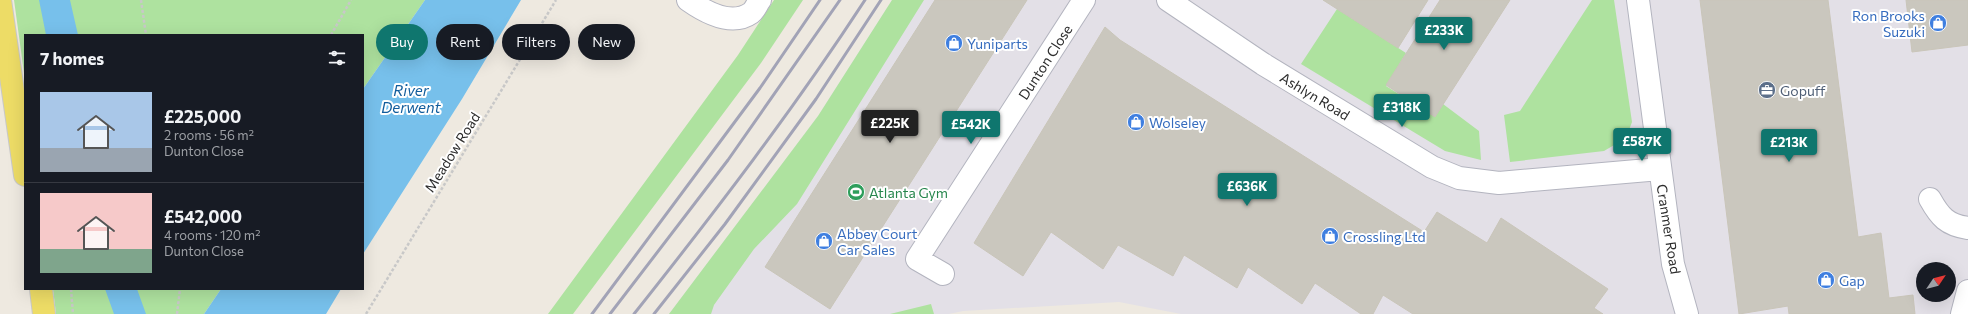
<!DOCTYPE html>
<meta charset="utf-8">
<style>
:root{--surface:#171b24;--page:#20242c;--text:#f1f3f6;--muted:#9ea1a6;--line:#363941;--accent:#0f766e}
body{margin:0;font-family:Commissioner,sans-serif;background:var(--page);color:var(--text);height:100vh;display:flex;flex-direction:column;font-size:15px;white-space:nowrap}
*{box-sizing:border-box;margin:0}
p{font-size:13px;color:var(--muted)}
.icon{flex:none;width:22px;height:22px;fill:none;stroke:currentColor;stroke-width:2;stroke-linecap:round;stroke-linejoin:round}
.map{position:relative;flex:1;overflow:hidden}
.details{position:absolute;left:24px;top:34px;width:340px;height:256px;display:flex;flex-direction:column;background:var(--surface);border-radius:0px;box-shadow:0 4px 16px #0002}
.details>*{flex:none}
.hud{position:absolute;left:376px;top:24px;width:380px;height:36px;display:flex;gap:8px}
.needle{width:26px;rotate:55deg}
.buttons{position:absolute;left:1916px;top:262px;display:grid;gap:8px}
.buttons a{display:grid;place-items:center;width:40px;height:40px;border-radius:50%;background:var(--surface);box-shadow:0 4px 16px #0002;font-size:20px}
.price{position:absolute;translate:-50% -34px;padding:0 9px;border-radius:4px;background:var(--accent);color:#fff;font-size:13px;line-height:26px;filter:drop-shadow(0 1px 2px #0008)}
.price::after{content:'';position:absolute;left:50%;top:24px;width:12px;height:9px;margin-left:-6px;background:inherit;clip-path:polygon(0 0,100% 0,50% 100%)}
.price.on{background:#222;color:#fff}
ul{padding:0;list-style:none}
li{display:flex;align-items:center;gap:12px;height:100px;padding:0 16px}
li+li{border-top:1px solid var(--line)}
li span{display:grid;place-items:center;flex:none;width:112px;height:80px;border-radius:0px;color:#555}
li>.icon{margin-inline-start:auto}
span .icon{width:48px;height:48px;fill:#fffc;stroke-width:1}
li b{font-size:17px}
h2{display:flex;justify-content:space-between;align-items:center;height:48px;padding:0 16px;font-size:17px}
.pill{padding:0 14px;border-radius:18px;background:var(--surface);box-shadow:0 4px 16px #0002;font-size:14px;line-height:36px}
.pill.on{background:var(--accent);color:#fff}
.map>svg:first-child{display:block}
.industrial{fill:#e3e0e7;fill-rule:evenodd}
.green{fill:#aee29f}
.water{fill:#77c0eb}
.building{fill:#cac7be;stroke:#c9c5b9}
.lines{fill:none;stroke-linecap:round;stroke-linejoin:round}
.minor-casing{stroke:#b3b4bf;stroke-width:24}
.major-casing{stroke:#c8c8c8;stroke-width:24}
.path{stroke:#c8c8c8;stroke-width:2.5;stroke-dasharray:3 2;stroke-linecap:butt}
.minor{stroke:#fff;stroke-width:22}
.major{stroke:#eddc66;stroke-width:22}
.rail{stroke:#a2a3b6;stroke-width:3}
.labels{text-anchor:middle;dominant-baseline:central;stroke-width:4;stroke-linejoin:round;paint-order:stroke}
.shop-label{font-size:14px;fill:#366cbe;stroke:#fff;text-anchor:start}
.street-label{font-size:14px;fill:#2d2d2d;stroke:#fff}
.service-label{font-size:14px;fill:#4e5e75;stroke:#fff;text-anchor:start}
.leisure-label{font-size:14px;fill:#27864d;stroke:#fff;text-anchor:start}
.water-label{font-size:15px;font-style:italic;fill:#125d9c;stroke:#fff}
</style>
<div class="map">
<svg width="1968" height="314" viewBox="0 0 1968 314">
<rect width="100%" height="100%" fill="#eee9e0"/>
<path class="industrial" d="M892,0h1076v314h-787l-62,-12 -156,9 -14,3h-280l149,-198zM1923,269h26v26h-26z"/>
<path class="green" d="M14,0h411l-62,89v-54h-338v45z
M774,0h29l-42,63 -188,251h-25l190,-259z
M892,0h32l-127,204 -43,45 -40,56 -3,9h-42l149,-198z
M1592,0h22l18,122 -6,16 -22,13 -94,11 -6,-47 16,-4z
M1337,9l69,44 -20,33 49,31 8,-13 36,27 2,29 -36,-9 -144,-87z
M53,289h168l-17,25h-148z
M931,304l3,10h-44z"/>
<path class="water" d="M39,0h31l8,35h-32z
M425,0h96l-59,99 -99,155v-165z
M105,289h32l9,25h-32z
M221,289h120l-15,25h-122z"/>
<path class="building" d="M935,0h92l-197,309 -65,-42z
M1323,0h105l-30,48z
M1440,0h70l-75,117 -49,-32z
M1700,0h128l30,237 23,-4 8,65 24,-3 2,19h-126l-1,-8 -49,8z
M1906,0h62v45l-56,7z
M1105,27l15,13 304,192 13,-20 50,31 14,-25 107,71 -14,19 9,6h-190l-30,-19 -10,19h-12l-46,-31 -13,21 -54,-37 -11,21 -53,-33 -11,21 -55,-31 -15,24 -52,-37 -28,44 -49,-33z"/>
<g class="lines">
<defs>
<path id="minor" d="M688,0c17,12 43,27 63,13 4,-3 6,-9 9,-13
M1168,0l95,64 169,103 27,11 40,5 161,-14
M1638,0l35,264 14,50
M1930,199c10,18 17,26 38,29
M943,274l-26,-15 167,-259
M1962,314l6,-23"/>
<path id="major" d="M0,0l25,175
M41,289l3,25"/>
</defs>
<use href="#minor" class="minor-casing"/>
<use href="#major" class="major-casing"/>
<path class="path" d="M141,0l5,35
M331,35l20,-35
M71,289l2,25
M177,314l3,-25
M366,314l190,-314"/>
<use href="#minor" class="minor"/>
<use href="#major" class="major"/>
<path class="rail" d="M592,314l168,-226 60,-88
M610,314l118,-154 112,-160
M634,314c81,-102 160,-205 231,-314
M654,314l71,-90 91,-125 65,-99"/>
</g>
<defs>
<symbol id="shop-disc" viewBox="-11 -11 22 22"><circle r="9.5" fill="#3f7fe0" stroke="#fff"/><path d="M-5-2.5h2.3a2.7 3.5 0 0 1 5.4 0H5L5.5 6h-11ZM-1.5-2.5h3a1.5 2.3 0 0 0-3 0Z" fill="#fff"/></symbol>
<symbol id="office-disc" viewBox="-11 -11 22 22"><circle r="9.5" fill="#5c6f8a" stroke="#fff"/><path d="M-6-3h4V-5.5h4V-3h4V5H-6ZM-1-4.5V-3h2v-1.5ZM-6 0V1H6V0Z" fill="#fff"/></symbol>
<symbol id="stadium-disc" viewBox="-11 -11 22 22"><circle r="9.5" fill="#2e9e5b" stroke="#fff"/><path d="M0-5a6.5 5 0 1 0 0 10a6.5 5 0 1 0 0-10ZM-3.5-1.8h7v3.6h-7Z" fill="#fff"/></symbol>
</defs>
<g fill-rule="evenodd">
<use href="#shop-disc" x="1928" y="13" width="20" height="20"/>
<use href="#shop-disc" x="944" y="33" width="20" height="20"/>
<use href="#office-disc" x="1757" y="80" width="20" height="20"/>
<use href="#shop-disc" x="1126" y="112" width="20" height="20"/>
<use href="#stadium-disc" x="846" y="182" width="20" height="20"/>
<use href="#shop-disc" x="1320" y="226" width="20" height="20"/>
<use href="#shop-disc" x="814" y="231" width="20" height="20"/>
<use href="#shop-disc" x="1816" y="270" width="20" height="20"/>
</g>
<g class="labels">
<g class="shop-label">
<text x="1925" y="15" text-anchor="end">Ron Brooks<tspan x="1925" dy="16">Suzuki</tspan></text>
<text x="967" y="43">Yuniparts</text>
<text x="1149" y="122">Wolseley</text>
<text x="837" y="233">Abbey Court<tspan x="837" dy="16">Car Sales</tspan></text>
<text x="1343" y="236">Crossling Ltd</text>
<text x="1839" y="280">Gap</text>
</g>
<g class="street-label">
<text transform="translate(1045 62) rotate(-57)">Dunton Close</text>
<text transform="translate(1315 96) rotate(31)">Ashlyn Road</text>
<text transform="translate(452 152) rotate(-58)">Meadow Road</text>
<text transform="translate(1669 229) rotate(81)">Cranmer Road</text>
</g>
<g class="service-label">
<text x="1780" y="90">Gopuff</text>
</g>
<g class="leisure-label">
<text x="869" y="192">Atlanta Gym</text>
</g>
<g class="water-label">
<text x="411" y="90">River<tspan x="411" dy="17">Derwent</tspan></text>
</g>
</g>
</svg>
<div class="buttons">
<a><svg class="needle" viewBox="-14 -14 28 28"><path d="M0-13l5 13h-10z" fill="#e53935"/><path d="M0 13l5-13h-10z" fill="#9ea1a6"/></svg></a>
</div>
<b class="price" style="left:1444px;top:51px">£233K</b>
<b class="price" style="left:1402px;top:128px">£318K</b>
<b class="price on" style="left:890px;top:144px">£225K</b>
<b class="price" style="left:971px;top:145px">£542K</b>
<b class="price" style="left:1642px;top:162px">£587K</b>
<b class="price" style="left:1789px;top:163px">£213K</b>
<b class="price" style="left:1247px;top:207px">£636K</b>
<div class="hud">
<a class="pill on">Buy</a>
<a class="pill">Rent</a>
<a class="pill">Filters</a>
<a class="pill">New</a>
</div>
<section class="details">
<h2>7 homes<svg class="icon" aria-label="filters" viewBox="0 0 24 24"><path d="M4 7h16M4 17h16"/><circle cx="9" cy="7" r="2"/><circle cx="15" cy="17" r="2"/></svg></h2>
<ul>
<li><span style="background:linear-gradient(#a9c7e8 70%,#9aa5b1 0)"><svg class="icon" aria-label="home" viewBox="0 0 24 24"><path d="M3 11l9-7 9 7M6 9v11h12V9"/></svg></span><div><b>£225,000</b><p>2 rooms · 56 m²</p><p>Dunton Close</p></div></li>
<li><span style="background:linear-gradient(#f6c9c9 70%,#7fa58c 0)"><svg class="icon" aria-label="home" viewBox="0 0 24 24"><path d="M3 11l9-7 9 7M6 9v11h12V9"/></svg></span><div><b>£542,000</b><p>4 rooms · 120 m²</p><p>Dunton Close</p></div></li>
</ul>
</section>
</div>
